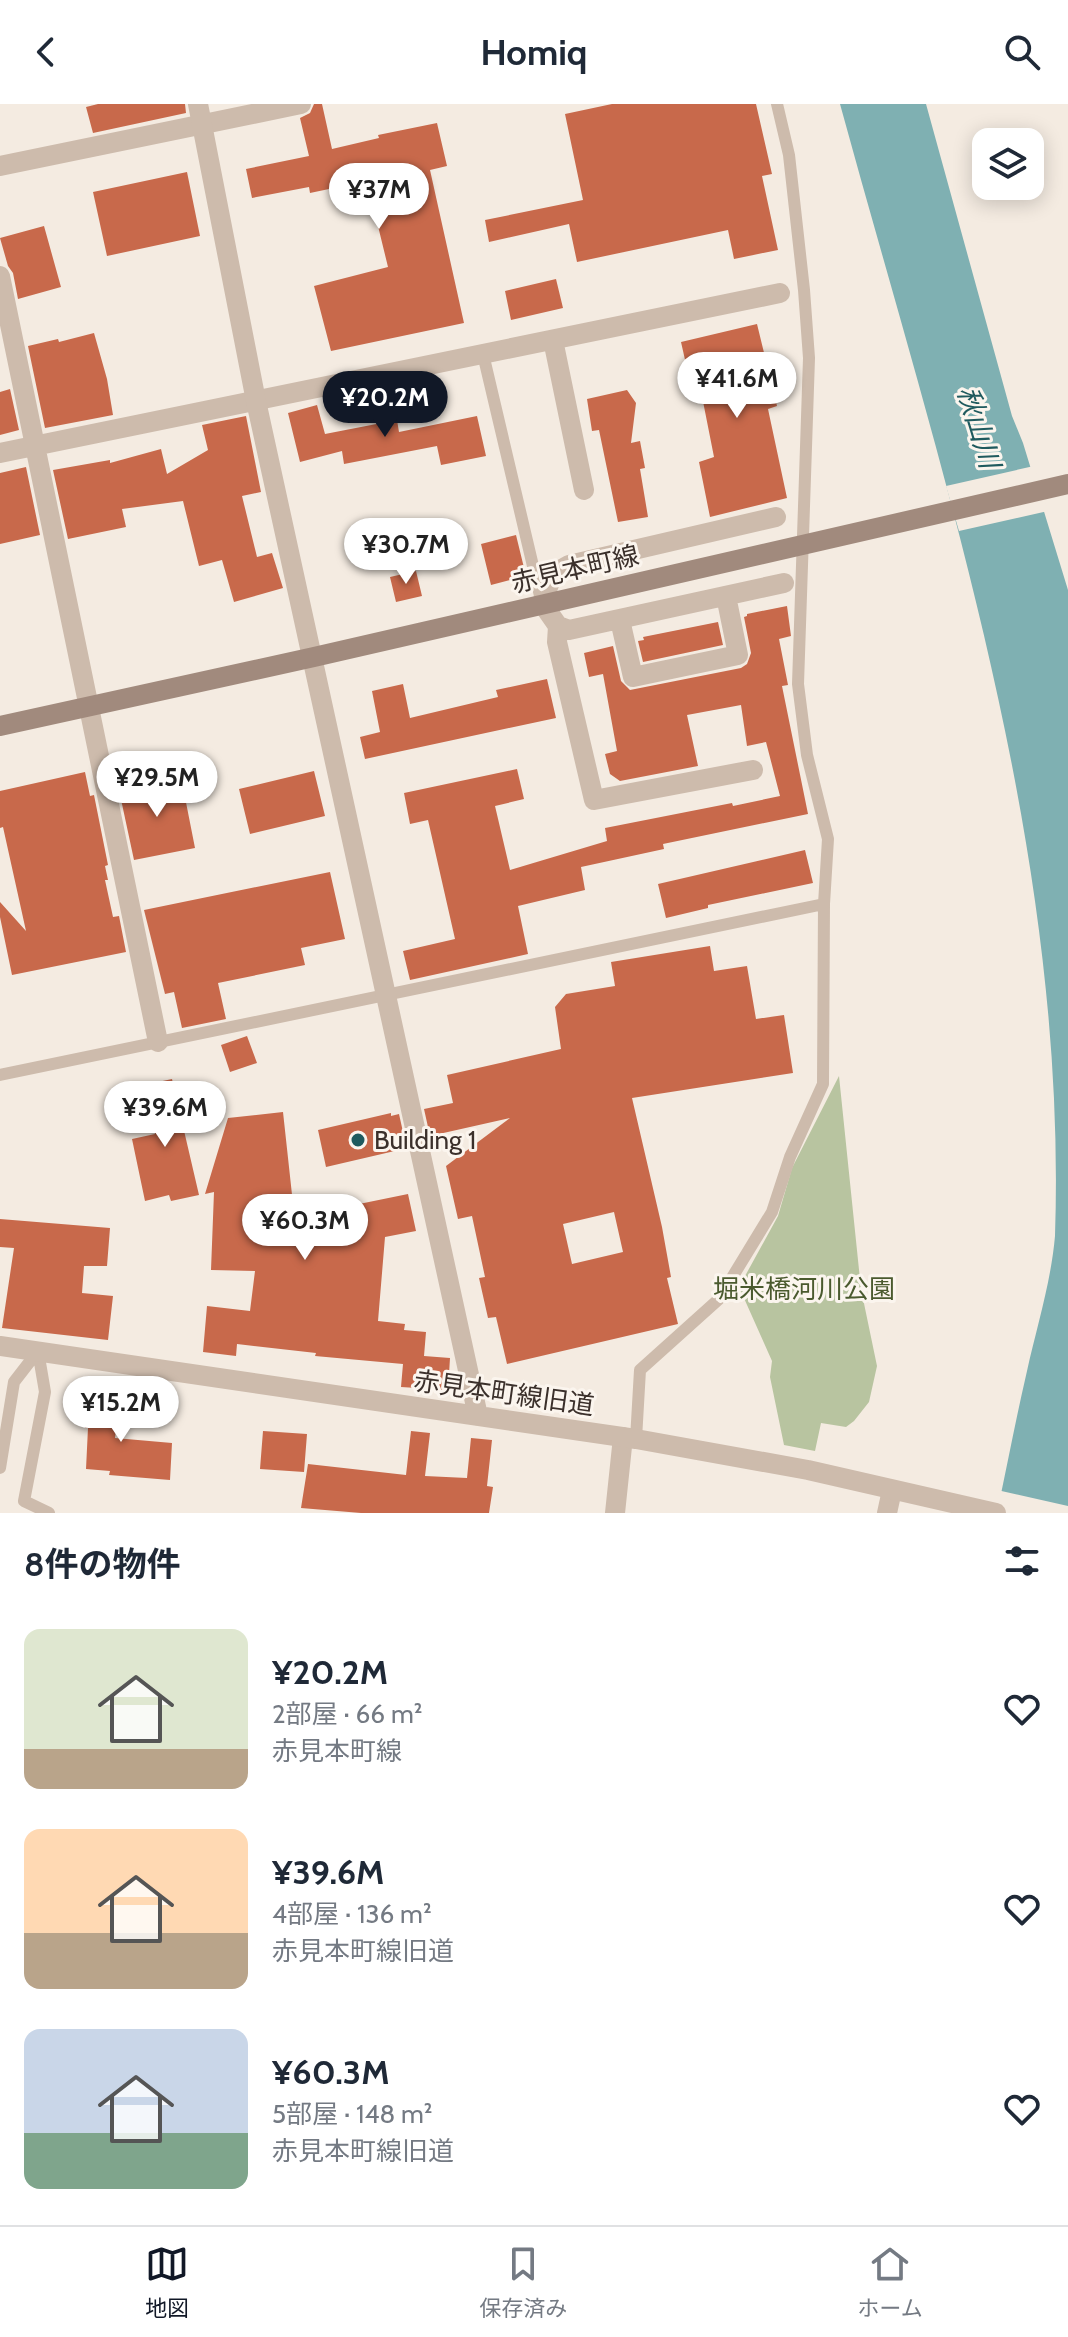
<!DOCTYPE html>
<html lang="ja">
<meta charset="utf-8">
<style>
:root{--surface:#fff;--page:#f2f2f3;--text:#1f2937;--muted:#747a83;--line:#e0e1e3;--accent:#111827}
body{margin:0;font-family:Cabin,"Noto Sans JP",sans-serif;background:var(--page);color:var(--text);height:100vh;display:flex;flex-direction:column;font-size:30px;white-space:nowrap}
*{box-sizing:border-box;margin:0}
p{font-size:26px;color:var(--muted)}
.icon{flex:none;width:44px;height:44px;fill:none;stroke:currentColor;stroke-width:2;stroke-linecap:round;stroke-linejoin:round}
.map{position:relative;height:1409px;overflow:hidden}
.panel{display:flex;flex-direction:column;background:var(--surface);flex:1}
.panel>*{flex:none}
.tools{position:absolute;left:972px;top:24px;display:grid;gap:16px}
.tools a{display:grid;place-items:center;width:72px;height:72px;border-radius:16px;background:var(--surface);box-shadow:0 4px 20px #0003;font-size:40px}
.price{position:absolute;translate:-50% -68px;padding:0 18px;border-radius:28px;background:#fff;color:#222;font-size:26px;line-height:52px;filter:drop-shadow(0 2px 4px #0008)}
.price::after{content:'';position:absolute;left:50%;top:48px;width:24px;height:18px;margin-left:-12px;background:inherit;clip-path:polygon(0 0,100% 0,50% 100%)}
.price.current{background:var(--accent);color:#fff}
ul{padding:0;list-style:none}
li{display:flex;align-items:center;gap:24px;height:200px;padding:0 24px}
li span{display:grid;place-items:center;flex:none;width:224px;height:160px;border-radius:16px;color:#555}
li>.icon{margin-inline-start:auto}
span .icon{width:96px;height:96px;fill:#fffc;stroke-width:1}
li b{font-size:34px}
h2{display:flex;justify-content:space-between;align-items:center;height:96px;padding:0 24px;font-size:34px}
header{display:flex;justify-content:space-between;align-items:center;height:104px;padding:0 24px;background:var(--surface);font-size:36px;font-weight:700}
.dock{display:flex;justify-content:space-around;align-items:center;height:112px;border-top:2px solid var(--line);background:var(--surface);font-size:22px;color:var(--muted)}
.dock a{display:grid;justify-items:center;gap:4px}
.dock .current{color:var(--accent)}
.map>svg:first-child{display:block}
.green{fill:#b8c4a0}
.water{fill:#7fb0b2}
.pier{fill:#f4ebe1}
.building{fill:#c8694b;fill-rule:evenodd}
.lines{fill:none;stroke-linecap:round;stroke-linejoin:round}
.service{stroke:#cdbbac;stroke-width:12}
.minor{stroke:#cdbbac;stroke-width:20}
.tertiary{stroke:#cdbbac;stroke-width:20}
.secondary{stroke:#a18a7d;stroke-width:20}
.poi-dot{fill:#1f5a5e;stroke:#fbf5ee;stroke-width:3}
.labels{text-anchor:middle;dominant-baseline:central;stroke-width:6;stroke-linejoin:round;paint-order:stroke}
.street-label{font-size:26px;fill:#3b302b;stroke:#fbf5ee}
.poi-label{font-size:26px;fill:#3b302b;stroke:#fbf5ee;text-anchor:start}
.park-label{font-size:26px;fill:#4a5a2e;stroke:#fbf5ee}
.water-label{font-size:28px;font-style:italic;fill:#1f5a5e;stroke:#fbf5ee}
</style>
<header><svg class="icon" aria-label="back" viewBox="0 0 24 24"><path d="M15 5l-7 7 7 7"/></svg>Homiq<svg class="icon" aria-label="search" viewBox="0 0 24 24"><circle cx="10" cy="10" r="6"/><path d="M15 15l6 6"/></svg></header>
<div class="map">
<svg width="1068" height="1409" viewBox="0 0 1068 1409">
<rect width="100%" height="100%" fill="#f4ebe1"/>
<path class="green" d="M839,972l22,213 16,77 -8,36 -15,19 -8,6 -25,-4 -6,28 -31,-6 -14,-68 2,-16 -33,-74 39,-71 14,-48z"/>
<path class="water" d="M840,0h86l86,312 11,27 45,147v923h-71c10,-47 19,-95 30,-142 10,-45 24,-89 28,-135 13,-389 -114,-763 -215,-1132z"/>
<path class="pier" d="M1034,362l14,45 -89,20 -13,-45z
M997,1386l71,16v7h-75z"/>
<path class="building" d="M98,0h87l1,9 -93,20 -7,-26z
M314,0h8l10,45 47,-11 -1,-3 59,-12 10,43 -17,4 34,153 -133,28 -17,-65 74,-19 -21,-86 -57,12 -1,-6 -57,11 -6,-29 63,-13 -9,-38 10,-5z
M612,0h144l16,70 -10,2 16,74 -44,9 -6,-29 -151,32 -8,-38 -80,18 -4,-22 98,-20 -18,-86z
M187,68l13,64 -93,20 -14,-64z
M44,122l17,61 -43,12 -5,-26 -5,-7 -8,-28z
M556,175l7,29 -52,12 -6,-29z
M757,220l20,82 -9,3 19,89 -77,19 -11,-55 15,-5 -17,-86 -9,2 -7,-31z
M94,229l13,46 6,36 -68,13 -17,-82 30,-7 1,3z
M10,285l9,41 -19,5v-43z
M627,286l9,13 -5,40 9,-2 5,27 -5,1 8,48 -30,5 -19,-92 -7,1 -5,-32z
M317,301l8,29 72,-14 2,12 78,-16 9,40 -45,9 -4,-19 -93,18 -2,-13 -42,11 -12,-49z
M246,312l15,76 -19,4 15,61 15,-4 11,35 -49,14 -12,-42 -23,6 -16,-65 -61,8 4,18 -58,12 -15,-69 57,-10v3l51,-14 6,25 41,-24 -6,-25z
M26,363l14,68 -40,9v-71z
M516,431l10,41 -35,9 -10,-41z
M416,467l6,25 -26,6 -6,-25z
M787,502l4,30 -12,3 9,46 -6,1 26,128 -145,30 1,5 -83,18 4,23 -67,16 10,48 -118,26 -7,-29 52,-12 -27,-119 -18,4 -6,-31 113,-24 7,30 -29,7 15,64 97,-29 -2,-13 127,-25 1,3 47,-10 -14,-54 -19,4 -6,-41 -54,10 11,51 -78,15 -10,-7 -5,-20 12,-3 -14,-77 -14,3 -5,-24 29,-7 8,35 9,9 111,-22 6,-4 4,-11 -7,-36 3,-1v-2z
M718,518l5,23 -80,17 -5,-21 6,-1 -1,-3z
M547,575l9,39 -191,41 -5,-22 20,-5 -8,-41 31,-7 7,34 88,-21 -2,-7z
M314,667l11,45 -75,18 -11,-45z
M85,668l5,24 4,-1 14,70 -3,1 3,14h-3l8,37 6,-1 7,36 -114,23 -12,-58v-15l26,29 -23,-104 -3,1v-37z
M181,673l14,71 -61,12 -15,-70z
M805,746l8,33 -105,22v3l-42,10 -8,-34z
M330,768l15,67 -44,9 4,17 -87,18 8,36 -44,9 -8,-36 -9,2 -21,-84z
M710,842l4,25 33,-5 9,53 28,-4 9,58 -161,25 30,129 9,50 -4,1 11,46 -171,40 -11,-47 -8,1 -9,-40 6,-1 -13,-61 -14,3 -12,-53 64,-48 -80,18 -6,-27 29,-6 -6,-28 114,-26 -6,-42 11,-13 49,-8 -4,-24zM614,1108l9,40 -51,12 -9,-40z
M247,932l10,27 -27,9 -9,-27z
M172,975l27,116 -28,6 -2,-6 -24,6 -13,-62 23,-5 -11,-49z
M283,1008l11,101 26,-1 88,-18 8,37 -31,6 -7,84 27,3 -1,6 22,2 -2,24 26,2 -2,32 -47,-3 2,-23 -88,-8 1,-3 -79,-9 -1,12 -33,-4 4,-46 43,5 5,-40 -44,-1 3,-78 -9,2 23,-76z
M391,1009v3l8,-2 6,27 -8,2 2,7 -73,17 -8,-37z
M0,1115l110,9 -3,38h-23l-2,27 31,3 -5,44 -106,-12 12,-80 -14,-1z
M88,1286l32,3 -5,45 57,5 -2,37 -61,-5 1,-4 -24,-2 2,-41h-3z
M263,1327l44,3 -3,38 -44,-3z
M411,1327l19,2 -5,43 42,2 4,-40 21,2 -5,46 6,1 -4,26h-128l-60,-5 7,-44 98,11z"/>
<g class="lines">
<path class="service" d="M483,250l58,246
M0,971l824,-171
M38,1247l7,41 -21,109 25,12
M636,1335l4,-69 79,-71 53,-87 18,-55 33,-73 1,-180 4,-65 -21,-84 -9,-71 11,-326 -5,-68 -15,-135 -12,-51
M0,1364l14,-86 24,-31"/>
<path class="minor" d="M0,62l301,-62
M0,172l158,766
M553,236l31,150
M0,349l780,-160
M776,413l-207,48 -16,9 -11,29 16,23 11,4 215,-47
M620,516l13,57 105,-22 -12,-59
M558,522l-1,16 37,158 159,-30
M615,1409l8,-76
M887,1409l5,-23"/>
<path class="tertiary" d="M198,0l58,297 222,1015
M0,1242l636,93 172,31 188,43"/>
<path class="secondary" d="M0,622l314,-69 754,-173"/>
</g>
<circle class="poi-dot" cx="358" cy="1036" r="8"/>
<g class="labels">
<g class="street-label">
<text transform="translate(575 465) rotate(-13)">赤見本町線</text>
<text transform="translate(504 1289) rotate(8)">赤見本町線旧道</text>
</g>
<g class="poi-label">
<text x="374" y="1036">Building 1</text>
</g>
<g class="park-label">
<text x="804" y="1185">堀米橋河川公園</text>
</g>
<g class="water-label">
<text transform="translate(979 323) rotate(73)">秋山川</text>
</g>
</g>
</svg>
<div class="tools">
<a><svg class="icon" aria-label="layers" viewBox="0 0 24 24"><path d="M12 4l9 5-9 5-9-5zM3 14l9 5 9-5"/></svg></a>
</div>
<b class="price" style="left:379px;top:127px">¥37M</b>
<b class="price" style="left:737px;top:316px">¥41.6M</b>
<b class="price current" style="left:385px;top:335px">¥20.2M</b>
<b class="price" style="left:406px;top:482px">¥30.7M</b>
<b class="price" style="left:157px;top:715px">¥29.5M</b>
<b class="price" style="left:165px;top:1045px">¥39.6M</b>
<b class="price" style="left:305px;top:1158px">¥60.3M</b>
<b class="price" style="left:121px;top:1340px">¥15.2M</b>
</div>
<section class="panel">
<h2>8件の物件<svg class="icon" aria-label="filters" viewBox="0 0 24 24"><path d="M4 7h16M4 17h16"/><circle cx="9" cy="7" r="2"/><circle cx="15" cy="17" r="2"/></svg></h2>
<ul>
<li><span style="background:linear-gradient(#dfe7d0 75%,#b9a48a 0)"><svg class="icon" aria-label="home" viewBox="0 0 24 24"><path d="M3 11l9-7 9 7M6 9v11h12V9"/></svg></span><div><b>¥20.2M</b><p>2部屋 · 66 m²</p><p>赤見本町線</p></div><svg class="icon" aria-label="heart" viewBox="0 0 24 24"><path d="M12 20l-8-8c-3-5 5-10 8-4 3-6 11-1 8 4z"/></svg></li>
<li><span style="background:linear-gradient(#ffd9b3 65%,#b9a48a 0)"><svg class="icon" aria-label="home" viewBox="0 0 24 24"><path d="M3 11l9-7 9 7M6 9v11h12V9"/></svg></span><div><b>¥39.6M</b><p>4部屋 · 136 m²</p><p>赤見本町線旧道</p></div><svg class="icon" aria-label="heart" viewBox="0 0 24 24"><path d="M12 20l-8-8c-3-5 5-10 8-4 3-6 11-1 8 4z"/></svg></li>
<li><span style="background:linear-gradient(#c9d6e8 65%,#7fa58c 0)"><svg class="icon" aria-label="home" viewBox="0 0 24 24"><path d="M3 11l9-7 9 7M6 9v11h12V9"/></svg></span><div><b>¥60.3M</b><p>5部屋 · 148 m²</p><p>赤見本町線旧道</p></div><svg class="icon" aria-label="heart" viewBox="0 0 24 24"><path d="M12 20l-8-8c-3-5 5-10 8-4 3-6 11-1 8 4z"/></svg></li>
</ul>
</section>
<nav class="dock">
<a class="current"><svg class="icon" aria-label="map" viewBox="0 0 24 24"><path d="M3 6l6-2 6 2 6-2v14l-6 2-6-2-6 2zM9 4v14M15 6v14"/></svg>地図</a>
<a><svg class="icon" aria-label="saved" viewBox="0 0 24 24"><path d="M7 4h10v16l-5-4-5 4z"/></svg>保存済み</a>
<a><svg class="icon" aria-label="home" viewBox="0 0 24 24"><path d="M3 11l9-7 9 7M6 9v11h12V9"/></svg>ホーム</a>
</nav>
